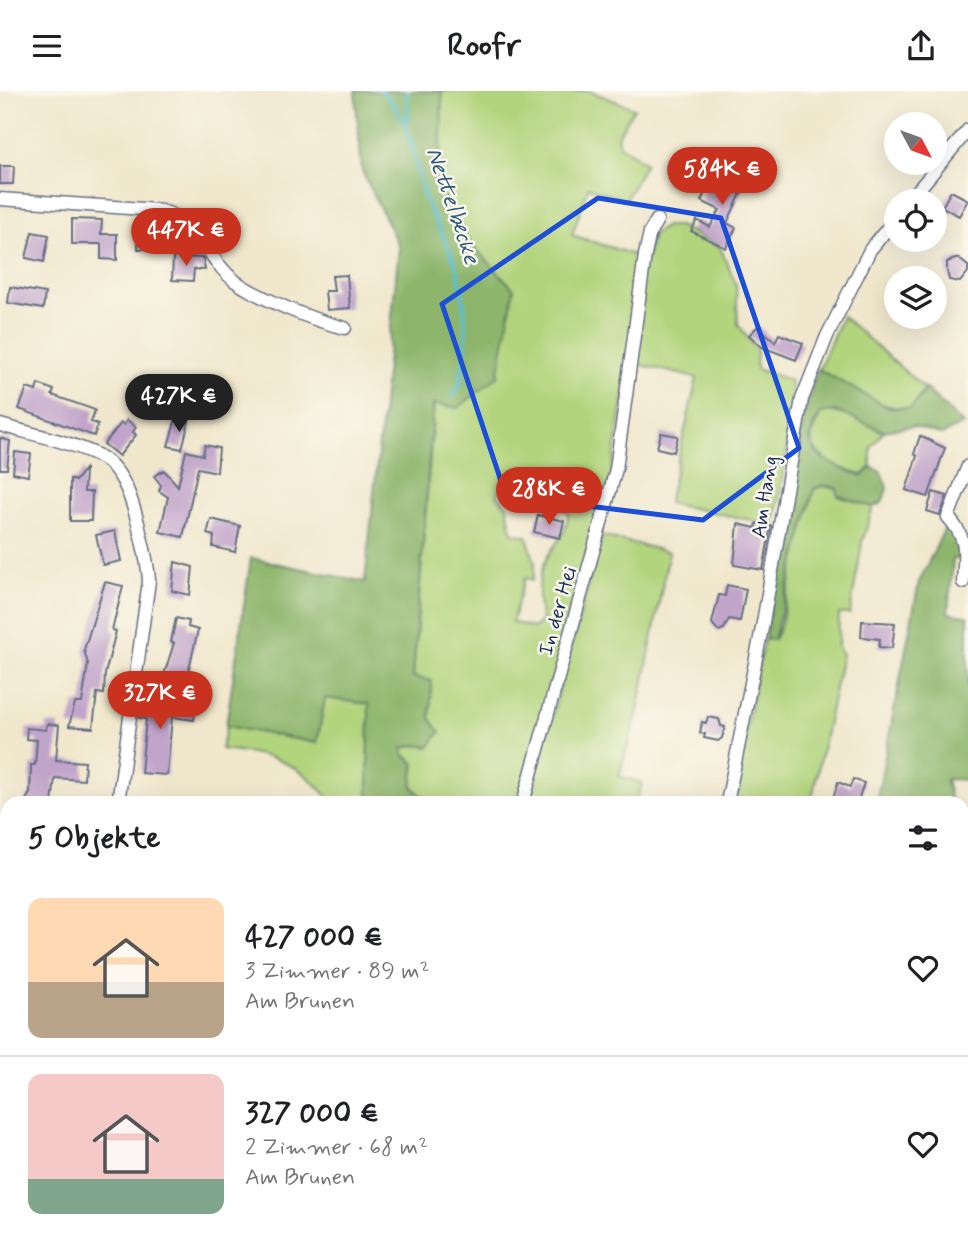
<!DOCTYPE html>
<html lang="de">
<meta charset="utf-8">
<style>
:root{--surface:#fff;--page:#f2f2f2;--text:#202124;--muted:#757577;--line:#e0e0e0;--accent:#c8321e}
body{margin:0;font-family:Mynerve,sans-serif;background:var(--page);color:var(--text);height:100vh;display:flex;flex-direction:column;font-size:26px;white-space:nowrap}
*{box-sizing:border-box;margin:0}
p{font-size:23px;color:var(--muted)}
.icon{flex:none;width:38px;height:38px;fill:none;stroke:currentColor;stroke-width:2;stroke-linecap:round;stroke-linejoin:round}
.map{position:relative;flex:1;overflow:hidden}
.panel{position:absolute;left:0px;top:705px;width:970px;height:450px;display:flex;flex-direction:column;background:var(--surface);border-radius:21px 21px 0 0;box-shadow:0 7px 28px #0002}
.panel>*{flex:none}
.needle{width:46px;rotate:131deg}
.controls{position:absolute;left:884px;top:21px;display:grid;gap:14px}
.controls a{display:grid;place-items:center;width:63px;height:63px;border-radius:50%;background:var(--surface);box-shadow:0 7px 28px #0002;font-size:35px}
.price{position:absolute;translate:-50% -60px;padding:0 16px;border-radius:24px;background:var(--accent);color:#fff;font-size:23px;line-height:46px;filter:drop-shadow(0 2px 4px #0008)}
.price::after{content:'';position:absolute;left:50%;top:42px;width:21px;height:16px;margin-left:-10px;background:inherit;clip-path:polygon(0 0,100% 0,50% 100%)}
.price.on{background:#222;color:#fff}
ul{padding:0;list-style:none}
li{display:flex;align-items:center;gap:21px;height:175px;padding:0 28px}
li+li{border-top:2px solid var(--line)}
li span{display:grid;place-items:center;flex:none;width:196px;height:140px;border-radius:14px;color:#555}
li>.icon{margin-inline-start:auto}
span .icon{width:84px;height:84px;fill:#fffc;stroke-width:1}
li b{font-size:30px}
h2{display:flex;justify-content:space-between;align-items:center;height:84px;padding:0 28px;font-size:30px}
header{display:flex;justify-content:space-between;align-items:center;height:91px;padding:0 28px;background:var(--surface);font-size:32px;font-weight:800}
.map>svg:first-child{display:block}
.green{fill:#b2d47d;stroke:#66826e;stroke-width:2;fill-rule:evenodd}
.forest{fill:#8db66c;stroke:#547265;stroke-width:2}
.lines{fill:none;stroke-linecap:round;stroke-linejoin:round}
.stream{stroke:#55bed2;stroke-width:3.5}
.building{fill:#c1a4ca}
.minor-casing{stroke:#666f84;stroke-width:15}
.secondary-casing{stroke:#666f84;stroke-width:20}
.minor{stroke:#fff;stroke-width:12}
.secondary{stroke:#fce6c4;stroke-width:18}
.marked{fill:none;stroke:#1d4ed8;stroke-width:5;stroke-linejoin:round}
.labels{text-anchor:middle;dominant-baseline:central;stroke-width:5;stroke-linejoin:round;paint-order:stroke}
.street-label{font-size:21px;fill:#1b2f5e;stroke:#fbf7ec}
.water-label{font-size:23px;font-style:italic;fill:#2c5a81;stroke:#fbf7ec}
</style>
<header><svg class="icon" aria-label="menu" viewBox="0 0 24 24"><path d="M4 6h16M4 12h16M4 18h16"/></svg>Roofr<svg class="icon" aria-label="share" viewBox="0 0 24 24"><path d="M12 15V3M7 8l5-5 5 5M5 13v7h14v-7"/></svg></header>
<div class="map">
<svg width="968" height="1154" viewBox="0 0 968 1154">
<rect width="100%" height="100%" fill="#fbf7ec"/>
<filter id="ink" filterUnits="userSpaceOnUse"><feTurbulence type="fractalNoise" baseFrequency=".0143" numOctaves="2"/><feDisplacementMap in="SourceGraphic" scale="14" xChannelSelector="R" yChannelSelector="G"/><feConvolveMatrix kernelMatrix="1 2 1 2 8 2 1 2 1" color-interpolation-filters="sRGB"/></filter>
<filter id="wash" filterUnits="userSpaceOnUse"><feTurbulence type="fractalNoise" baseFrequency=".00686" numOctaves="4" result="noise"/><feDisplacementMap in="SourceGraphic" scale="28" xChannelSelector="R" yChannelSelector="G"/><feGaussianBlur stdDeviation="1.57" result="paint"/><feColorMatrix in="noise" values="0 0 0 0 0 0 0 0 0 0 0 0 0 0 0 0 0 1.4 0 .05"/><feComposite in="paint" operator="in"/></filter>
<g filter="url(#wash)">
<rect width="100%" height="100%" fill="#f0e7cc"/>
<path class="green" d="M442,0h147l45,17 -17,29 3,8 26,18 -21,37 -37,-13 -16,48 74,24 7,-25 13,-8h13l41,21 16,37 2,40 19,27 -1,18 34,11 1,9 6,4 -8,26 -3,39 -12,67 -106,-22 29,-125 -68,-16 -17,111 -92,330h-95l1,-3 -14,-14 3,-22 -11,-10 -1,-6 12,-3 14,2 11,-15 -10,-14 1,-37 -18,-4 21,-273 80,-115 -44,-46 -30,-54zM508,388l61,34c-6,29 -9,22 -21,43 -11,19 -10,45 -6,65l-9,7 -21,-6 13,-44 8,2 2,-16 -8,-28 -15,-3 -5,-27 -10,-11z
M842,225l83,73 -14,19c-33,2 -66,-21 -92,-39z
M826,319l33,9 24,13 -12,15v20l-8,8c-20,-5 -62,-20 -49,-47 3,-7 5,-13 12,-18z
M823,395l14,3 1,7 35,11 -11,35 -12,72h-11l-1,33 4,8 -30,143 -2,5h-79l33,-164 10,1 7,-15 22,-101 11,-35z
M602,445l67,16 -31,159 -19,65 23,7 -6,20h-108z
M325,607l44,6 -1,99h-35c-33,-41 -61,-49 -112,-54l6,-23 90,17z
M0,850l7,2v240l-7,-5z
M582,1148h133v6h-135z"/>
<path class="forest" d="M355,0h87l-2,98 30,54 44,46 -16,87 -40,32 -25,-4 -20,273 19,4 -2,37 10,14 -11,15 -14,-2 -12,3v6l11,10 -2,22 13,14 -1,3h-56l1,-99 -44,-6 -8,45 -91,-17 25,-168 114,24 34,-335 -37,-76z
M818,278l71,39h22l15,-19 37,35 -21,11 -30,-9 -29,5 -47,-20 -16,2c-3,8 -10,18 -10,26 2,21 36,32 53,37l8,-9 10,5 6,16 -5,15 -9,4 -35,-11 -1,-8 -14,-3 -9,4 -40,151 -9,-2 39,-224z
M945,437l12,7 2,24h-6l-5,54 20,3v164l-22,-1 5,24h-75l43,-221z
M794,1148h105l-2,6h-103z"/>
<g class="lines">
<path class="stream" d="M382,0c35,37 28,62 43,107 8,22 21,42 29,63 10,26 11,53 12,80
M406,0l2,30
M453,305l7,-12 6,-39"/>
</g>
<g id="blocks">
<path class="building" d="M0,75h14l-1,18h-13z
M727,75l22,11 -22,46 9,5 -10,20 -35,-17 6,-11 13,7 10,-17 -19,-9 8,-18 8,4z
M951,100l17,9 -9,16 -17,-9z
M138,126l21,2v30h-21z
M72,128l30,1 -1,14h16v26l-16,-1v-15h-29z
M32,141l17,3 -5,27 -18,-4z
M173,166l30,1 2,12 -11,-1 -1,12 -21,-1z
M958,167l10,8v6l-8,10 -11,-2 -2,-10v-8z
M347,184l3,33 -23,2 -2,-19h9l-2,-15z
M10,196l35,6 -2,16 -35,-6z
M758,235l17,16 4,-8 24,9 -7,17 -34,-13 -13,-12z
M38,293l16,6 -2,5 43,15 -4,12 7,2 -4,12 -75,-27 8,-21 9,3z
M153,294l23,5 -1,6 4,1 -3,14 -27,-11z
M176,328l13,2 -7,28 -14,-3z
M127,329l9,7 -3,5 3,3 -17,21 -15,-12 17,-21 3,2z
M661,342l17,3 -4,16 -17,-4z
M920,345l25,12 -17,49 -22,-7 11,-34 -3,-2z
M0,347l10,3 -3,28h-7z
M205,354l14,3 -2,24 -19,-4 -15,69 -23,-5 8,-35 -9,-6 2,-6 -7,-9 10,-6 14,16 8,-35 17,4z
M15,361l16,2 -3,22 -15,-3z
M85,378l-1,23h8l-1,29h-21v-42l5,2z
M933,401l14,4 -7,19 -13,-4z
M538,424l26,6 -4,17 -26,-6z
M211,428l29,7 -5,26 -22,-5 1,-11 -7,-2z
M757,432l14,3 -8,44 -29,-5 4,-41 18,4z
M115,440l6,30 -18,4 -7,-30z
M175,471l18,5 -3,28 -18,-4z
M105,491l18,4 -11,44 4,1 -11,43 -1,20 -7,-1 -4,35 -24,-2 6,-23h7l6,-39 -4,-14z
M727,494l19,4 -6,32 -11,-2 -5,10 -6,2 -6,-8 7,-28 6,1z
M176,527l13,3 -1,6 10,3 -13,56 -23,-5 12,-38 -3,-1z
M862,530l33,2 -3,25 -13,-1 1,-8 -19,-2z
M142,606l54,7 -2,16 -22,-3 -5,58 -26,-2 5,-54 -7,-1z
M708,626l11,2 2,7 4,1 -3,11 -4,3 -14,-3 1,-4 -5,-1 2,-11 4,1z
M47,633l12,1 -3,35 29,2 -1,18 -29,-2 -3,25h-28l6,-10 1,-28h4l2,-25 -11,-1 1,-11 19,2z
M853,688l11,4 -7,20 -24,-5 5,-16 12,5z"/>
</g>
</g>
<g filter="url(#ink)">
<use href="#blocks" fill-opacity="0" stroke="#666f84" stroke-width="2"/>
<g class="lines">
<defs>
<path id="minor" d="M0,108l158,11c43,9 46,47 77,71 25,18 80,40 110,47
M909,110l59,-71
M0,334c27,8 86,20 107,36 18,15 25,40 31,62 4,19 10,38 11,58l-31,222
M963,491c2,-30 5,-43 -15,-65l20,-51
M523,712l93,-334 29,-214 5,-23 7,-12
M727,712l35,-175 40,-229 25,-63 43,-86 26,-32
M962,1130l6,1
M40,1154l1,-6
M322,1154l6,-6
M576,1154l1,-6"/>
<path id="secondary" d="M0,1108l7,6
M52,1148l8,6"/>
</defs>
<use href="#minor" class="minor-casing"/>
<use href="#secondary" class="secondary-casing"/>
<use href="#minor" class="minor"/>
<use href="#secondary" class="secondary"/>
</g>
</g>
<path class="marked" d="M598,107l123,20 78,230 -96,72 -197,-24 -64,-192z"/>
<g class="labels">
<g class="street-label">
<text transform="translate(765 406) rotate(-81)">Am Hang</text>
<text transform="translate(558 520) rotate(-74)">In der Hei</text>
</g>
<g class="water-label">
<text transform="translate(452 115) rotate(71)">Nettelbecke</text>
</g>
</g>
</svg>
<div class="controls">
<a><svg class="needle" viewBox="-14 -14 28 28"><path d="M0-13l5 13h-10z" fill="#e53935"/><path d="M0 13l5-13h-10z" fill="#757577"/></svg></a>
<a><svg class="icon" aria-label="locate" viewBox="0 0 24 24"><circle cx="12" cy="12" r="6"/><path d="M12 2v4M12 18v4M2 12h4M18 12h4"/></svg></a>
<a><svg class="icon" aria-label="layers" viewBox="0 0 24 24"><path d="M12 4l9 5-9 5-9-5zM3 14l9 5 9-5"/></svg></a>
</div>
<b class="price" style="left:722px;top:116px">584K €</b>
<b class="price" style="left:186px;top:177px">447K €</b>
<b class="price on" style="left:179px;top:343px">427K €</b>
<b class="price" style="left:549px;top:436px">288K €</b>
<b class="price" style="left:160px;top:640px">327K €</b>
<section class="panel">
<h2>5 Objekte<svg class="icon" aria-label="filters" viewBox="0 0 24 24"><path d="M4 7h16M4 17h16"/><circle cx="9" cy="7" r="2"/><circle cx="15" cy="17" r="2"/></svg></h2>
<ul>
<li><span style="background:linear-gradient(#ffd9b3 60%,#b9a48a 0)"><svg class="icon" aria-label="home" viewBox="0 0 24 24"><path d="M3 11l9-7 9 7M6 9v11h12V9"/></svg></span><div><b>427 000 €</b><p>3 Zimmer · 89 m²</p><p>Am Brunen</p></div><svg class="icon" aria-label="heart" viewBox="0 0 24 24"><path d="M12 20l-8-8c-3-5 5-10 8-4 3-6 11-1 8 4z"/></svg></li>
<li><span style="background:linear-gradient(#f6c9c9 75%,#7fa58c 0)"><svg class="icon" aria-label="home" viewBox="0 0 24 24"><path d="M3 11l9-7 9 7M6 9v11h12V9"/></svg></span><div><b>327 000 €</b><p>2 Zimmer · 68 m²</p><p>Am Brunen</p></div><svg class="icon" aria-label="heart" viewBox="0 0 24 24"><path d="M12 20l-8-8c-3-5 5-10 8-4 3-6 11-1 8 4z"/></svg></li>
</ul>
</section>
</div>
